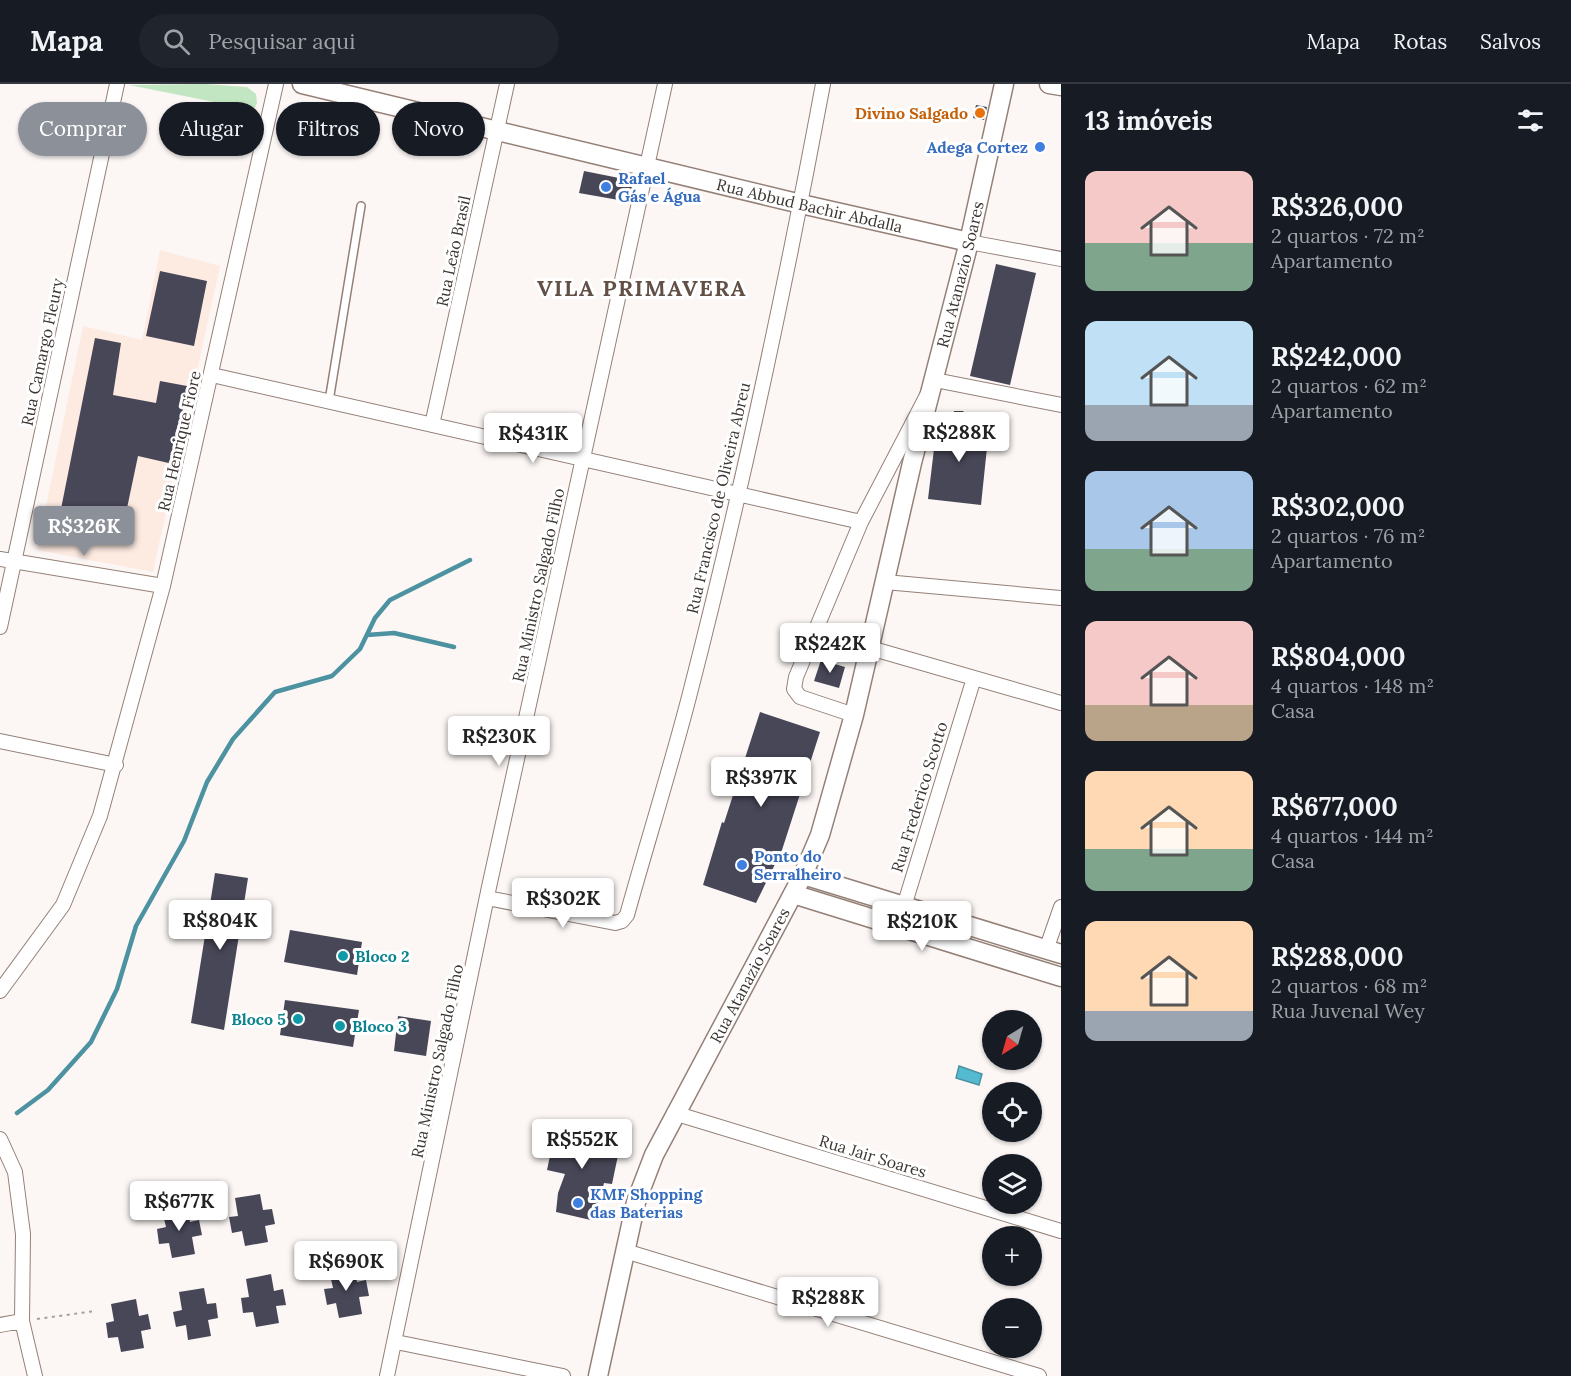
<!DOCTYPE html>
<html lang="pt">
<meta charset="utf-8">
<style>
:root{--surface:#171b24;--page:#20242c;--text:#f1f3f6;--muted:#9ea1a6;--line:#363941;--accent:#8c9099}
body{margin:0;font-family:Lora,serif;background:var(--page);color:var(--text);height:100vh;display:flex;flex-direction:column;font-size:22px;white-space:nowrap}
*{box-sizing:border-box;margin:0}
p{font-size:20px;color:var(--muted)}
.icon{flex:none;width:33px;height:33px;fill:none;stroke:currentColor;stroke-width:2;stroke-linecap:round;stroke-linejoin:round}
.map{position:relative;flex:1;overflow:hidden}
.sheet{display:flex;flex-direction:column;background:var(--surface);width:510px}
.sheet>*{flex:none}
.top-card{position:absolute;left:18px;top:18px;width:570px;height:54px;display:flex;gap:12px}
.needle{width:39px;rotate:217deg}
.controls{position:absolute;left:982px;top:926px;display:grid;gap:12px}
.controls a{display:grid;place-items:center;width:60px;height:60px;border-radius:50%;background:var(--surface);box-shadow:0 2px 4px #0004;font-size:30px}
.price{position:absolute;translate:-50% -51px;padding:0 14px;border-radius:6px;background:#fff;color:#222;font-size:20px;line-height:39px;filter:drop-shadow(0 2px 3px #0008)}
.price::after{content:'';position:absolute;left:50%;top:36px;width:18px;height:14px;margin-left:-9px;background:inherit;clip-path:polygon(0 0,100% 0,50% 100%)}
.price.selected{background:var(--accent);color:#fff}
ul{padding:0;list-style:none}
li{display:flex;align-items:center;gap:18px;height:150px;padding:0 24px}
li span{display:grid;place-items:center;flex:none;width:168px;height:120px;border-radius:12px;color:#555}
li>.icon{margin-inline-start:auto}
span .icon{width:72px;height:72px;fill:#fffc;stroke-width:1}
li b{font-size:26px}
h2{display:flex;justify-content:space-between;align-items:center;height:72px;padding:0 24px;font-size:26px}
.tag{padding:0 21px;border-radius:27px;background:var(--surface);box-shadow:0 2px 4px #0004;font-size:21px;line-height:54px}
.tag.selected{background:var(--accent);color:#fff}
header{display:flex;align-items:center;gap:36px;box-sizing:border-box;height:84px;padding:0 30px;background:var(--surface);border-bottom:2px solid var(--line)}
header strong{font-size:28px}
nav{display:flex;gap:33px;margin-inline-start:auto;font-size:21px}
.search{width:420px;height:54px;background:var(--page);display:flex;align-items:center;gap:15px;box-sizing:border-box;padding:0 21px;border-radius:33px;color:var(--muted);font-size:22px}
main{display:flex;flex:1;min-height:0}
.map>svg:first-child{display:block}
.built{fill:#fdebe2}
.green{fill:#c3e6c2}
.water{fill:#53bad0;stroke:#4c92a0;stroke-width:1.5}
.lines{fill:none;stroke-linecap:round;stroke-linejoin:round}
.stream{stroke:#4c92a0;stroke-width:4.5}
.building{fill:#474758}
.lane-casing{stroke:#948077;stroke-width:10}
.street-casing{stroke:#948077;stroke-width:16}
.secondary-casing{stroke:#948077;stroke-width:21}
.path{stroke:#a59e9c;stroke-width:2;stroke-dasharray:3 4.5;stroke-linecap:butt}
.lane{stroke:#fff;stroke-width:7}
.street{stroke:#fff;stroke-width:14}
.secondary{stroke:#fff;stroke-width:18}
.food-dot{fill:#e8710a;stroke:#fff;stroke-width:2}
.shop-dot{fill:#3f7fe0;stroke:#fff;stroke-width:2}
.culture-dot{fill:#0f9aa8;stroke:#fff;stroke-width:2}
.labels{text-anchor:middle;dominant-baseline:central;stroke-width:6;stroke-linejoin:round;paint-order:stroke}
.food-label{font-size:16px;font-weight:bold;fill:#c56008;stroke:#fff;text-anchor:end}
.shop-label{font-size:16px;font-weight:bold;fill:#366cbe;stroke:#fff;text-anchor:start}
.street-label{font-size:16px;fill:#3d3531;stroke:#fff}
.culture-label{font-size:16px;font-weight:bold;fill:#0d838f;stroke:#fff;text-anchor:start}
.district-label{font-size:22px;font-weight:bold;letter-spacing:1.5px;fill:#625047;stroke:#fff}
</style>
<header>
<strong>Mapa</strong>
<div class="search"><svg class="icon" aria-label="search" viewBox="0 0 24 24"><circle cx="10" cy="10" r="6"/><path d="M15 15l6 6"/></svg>Pesquisar aqui</div>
<nav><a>Mapa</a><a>Rotas</a><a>Salvos</a></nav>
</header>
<main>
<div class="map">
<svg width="1061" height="1292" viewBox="0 0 1061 1292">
<rect width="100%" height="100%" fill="#fcf7f5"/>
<path class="built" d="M160,166l60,16 -67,306 -116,-22 46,-224 59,14z"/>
<path class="green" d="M205,0l42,3 9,7 1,9 -3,7 -125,-25z"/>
<path class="water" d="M959,982l23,8 -3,11 -23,-7z"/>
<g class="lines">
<path class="stream" d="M367,551l27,-2 60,14
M17,1029l31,-23 43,-48 26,-53 19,-63 48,-85 23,-59 26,-43 42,-47 57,-16 28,-27 15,-31 15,-18 80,-40"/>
</g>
<path class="building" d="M976,21l11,2 -3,13 -11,-2z
M584,87l50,10 -4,21 -51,-9z
M996,180l40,9 -26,112 -40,-9z
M160,187l47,10 -13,65 -48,-10z
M95,254l26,5 -8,52 43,8 4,-22 27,5 -14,78 -35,-8 -16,76 -63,-13z
M954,327h9l25,27 -7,67 -53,-6 6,-50 7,1 1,-22 11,-11z
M821,576l24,7 -6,21 -25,-7z
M760,628l60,20 -38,118 -26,53 -53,-18 19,-63 2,1z
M215,789l33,5 -24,152 -33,-7z
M290,846l72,12 -5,33 -73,-13z
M285,916l74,10 -6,37 -73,-12z
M398,932l33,5 -5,35 -32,-5z
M556,1043l65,14 -9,43 -8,-1 -9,38 -39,-9 2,-19 7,-19 -18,-4z
M260,1110l3,16 9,-1 3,15 -10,2 3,16 -23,4 -3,-15 -10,2 -3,-16 9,-1 -3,-18z
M187,1121l3,17 9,-2 3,15 -10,2 3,17 -23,4 -3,-15 -10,1 -2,-15 9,-2 -4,-17z
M354,1182l3,16 9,-2 3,16 -10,1 3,17 -23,4 -3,-15 -9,2 -3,-16 9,-1 -4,-18z
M271,1190l3,17 9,-2 3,16 -10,1 3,17 -23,4 -3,-15 -10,1 -2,-15 8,-1 -3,-18z
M204,1204l3,16 9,-1 2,15 -10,2 3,16 -23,4 -2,-15 -10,2 -3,-15 9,-2 -3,-18z
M136,1215l3,17 9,-2 3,15 -10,2 3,17 -23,4 -3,-15 -10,1 -2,-15 8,-2 -3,-17z"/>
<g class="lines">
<defs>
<path id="lane" d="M329,317l32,-195"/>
<path id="street" d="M969,158l92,17
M212,291l649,147
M432,341l75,-341
M0,475l163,27
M885,498l176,16
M0,543l117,-543
M870,564l191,55
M854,631l-54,-18 -6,-8 2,-12 65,-155 74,-142 126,25
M0,657l116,24
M487,814l128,25 7,-2 5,-6c20,-72 43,-145 62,-218 52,-202 96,-408 134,-613
M898,842l76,-248
M1046,866l15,-43
M0,907l63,-86 37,-89 63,-230 113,-502
M674,1029l387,118
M0,1055l15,33 8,62 -1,87 13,55
M625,1167l414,125
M0,1241l22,-4
M396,1258l167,34
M387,1292l102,-489 176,-803"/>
<g id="secondary">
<path id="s1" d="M302,0l499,120 168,38"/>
<path d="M1049,0l12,2"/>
<path d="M803,791l258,79"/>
<path d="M793,810l268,83"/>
<path id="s2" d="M598,1292l38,-174 18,-47 149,-280 17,-40 34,-120 58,-252 57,-221 35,-158"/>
</g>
</defs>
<use href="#lane" class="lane-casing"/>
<use href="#street" class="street-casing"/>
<use href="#secondary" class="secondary-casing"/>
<path class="path" d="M37,1235l58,-8"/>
<use href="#lane" class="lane"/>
<use href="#street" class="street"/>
<use href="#secondary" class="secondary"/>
</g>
<circle class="food-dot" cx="980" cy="29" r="6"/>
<g class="shop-dot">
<circle cx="1040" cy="63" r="6"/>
<circle cx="606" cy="103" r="6"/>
<circle cx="742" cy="781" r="6"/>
<circle cx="578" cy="1119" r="6"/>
</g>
<g class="culture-dot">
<circle cx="343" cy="872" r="6"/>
<circle cx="298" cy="935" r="6"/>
<circle cx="340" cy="942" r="6"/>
</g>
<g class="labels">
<g class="food-label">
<text x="968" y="29">Divino Salgado</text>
</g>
<g class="shop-label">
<text x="1028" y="63" text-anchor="end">Adega Cortez</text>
<text x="618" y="94">Rafael<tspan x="618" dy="18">Gás e Água</tspan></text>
<text x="754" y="772">Ponto do<tspan x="754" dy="18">Serralheiro</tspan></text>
<text x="590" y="1110">KMF Shopping<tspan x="590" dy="18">das Baterias</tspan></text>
</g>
<g class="street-label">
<text stroke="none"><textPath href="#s1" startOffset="522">Rua Abbud Bachir Abdalla</textPath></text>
<text transform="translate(453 167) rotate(-78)">Rua Leão Brasil</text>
<text stroke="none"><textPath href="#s2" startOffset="1167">Rua Atanazio Soares</textPath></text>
<text transform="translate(42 268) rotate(-78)">Rua Camargo Fleury</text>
<text transform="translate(179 357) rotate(-77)">Rua Henrique Fiore</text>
<text transform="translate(718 414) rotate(-77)">Rua Francisco de Oliveira Abreu</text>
<text transform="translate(538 501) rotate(-78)">Rua Ministro Salgado Filho</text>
<text transform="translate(919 713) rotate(-73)">Rua Frederico Scotto</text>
<text stroke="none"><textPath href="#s2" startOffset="432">Rua Atanazio Soares</textPath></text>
<text transform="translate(437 977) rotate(-78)">Rua Ministro Salgado Filho</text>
<text transform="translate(873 1072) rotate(17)">Rua Jair Soares</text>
</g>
<g class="culture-label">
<text x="355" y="872">Bloco 2</text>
<text x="286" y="935" text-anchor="end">Bloco 5</text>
<text x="352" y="942">Bloco 3</text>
</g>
<g class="district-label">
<text x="642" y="204">VILA PRIMAVERA</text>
</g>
</g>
</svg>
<div class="controls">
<a><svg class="needle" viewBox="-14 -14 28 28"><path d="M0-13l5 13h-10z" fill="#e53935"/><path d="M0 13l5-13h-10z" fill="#9ea1a6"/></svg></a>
<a><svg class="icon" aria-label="locate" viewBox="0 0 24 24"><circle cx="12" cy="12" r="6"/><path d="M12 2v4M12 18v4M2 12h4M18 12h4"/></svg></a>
<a><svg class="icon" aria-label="layers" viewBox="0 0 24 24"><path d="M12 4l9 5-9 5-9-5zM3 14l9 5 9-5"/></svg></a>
<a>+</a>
<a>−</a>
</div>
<b class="price" style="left:959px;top:379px">R$288K</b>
<b class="price" style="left:533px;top:380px">R$431K</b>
<b class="price selected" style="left:84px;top:473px">R$326K</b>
<b class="price" style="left:830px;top:590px">R$242K</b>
<b class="price" style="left:499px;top:683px">R$230K</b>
<b class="price" style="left:761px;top:724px">R$397K</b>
<b class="price" style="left:563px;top:845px">R$302K</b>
<b class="price" style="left:220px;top:867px">R$804K</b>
<b class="price" style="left:922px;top:868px">R$210K</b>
<b class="price" style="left:582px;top:1086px">R$552K</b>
<b class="price" style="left:179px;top:1148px">R$677K</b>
<b class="price" style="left:346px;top:1208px">R$690K</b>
<b class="price" style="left:828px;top:1244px">R$288K</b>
<div class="top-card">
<a class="tag selected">Comprar</a>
<a class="tag">Alugar</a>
<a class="tag">Filtros</a>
<a class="tag">Novo</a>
</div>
</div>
<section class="sheet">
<h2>13 imóveis<svg class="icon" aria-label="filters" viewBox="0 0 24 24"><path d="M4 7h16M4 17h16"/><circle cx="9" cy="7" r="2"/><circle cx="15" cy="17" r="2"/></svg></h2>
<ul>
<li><span style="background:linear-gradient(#f6c9c9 60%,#7fa58c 0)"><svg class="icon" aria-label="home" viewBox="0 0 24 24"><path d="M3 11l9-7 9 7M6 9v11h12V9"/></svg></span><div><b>R$326,000</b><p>2 quartos · 72 m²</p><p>Apartamento</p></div></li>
<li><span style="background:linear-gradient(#bfe0f5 70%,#9aa5b1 0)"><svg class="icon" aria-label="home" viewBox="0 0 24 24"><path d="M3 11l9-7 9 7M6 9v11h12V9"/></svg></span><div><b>R$242,000</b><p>2 quartos · 62 m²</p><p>Apartamento</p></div></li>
<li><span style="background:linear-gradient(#a9c7e8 65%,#7fa58c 0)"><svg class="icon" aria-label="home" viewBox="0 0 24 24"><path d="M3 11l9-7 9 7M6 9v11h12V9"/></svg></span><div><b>R$302,000</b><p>2 quartos · 76 m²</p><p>Apartamento</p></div></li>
<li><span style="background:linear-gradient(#f6c9c9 70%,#b9a48a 0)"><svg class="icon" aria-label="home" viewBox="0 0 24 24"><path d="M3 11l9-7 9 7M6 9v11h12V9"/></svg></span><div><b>R$804,000</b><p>4 quartos · 148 m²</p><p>Casa</p></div></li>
<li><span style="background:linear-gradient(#ffd9b3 65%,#7fa58c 0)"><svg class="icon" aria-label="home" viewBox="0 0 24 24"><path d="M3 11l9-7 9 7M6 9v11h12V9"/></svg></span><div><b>R$677,000</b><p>4 quartos · 144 m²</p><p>Casa</p></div></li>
<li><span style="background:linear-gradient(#ffd9b3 75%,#9aa5b1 0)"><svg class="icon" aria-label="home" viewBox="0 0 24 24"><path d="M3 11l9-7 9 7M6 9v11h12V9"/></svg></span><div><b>R$288,000</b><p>2 quartos · 68 m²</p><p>Rua Juvenal Wey</p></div></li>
</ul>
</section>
</main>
